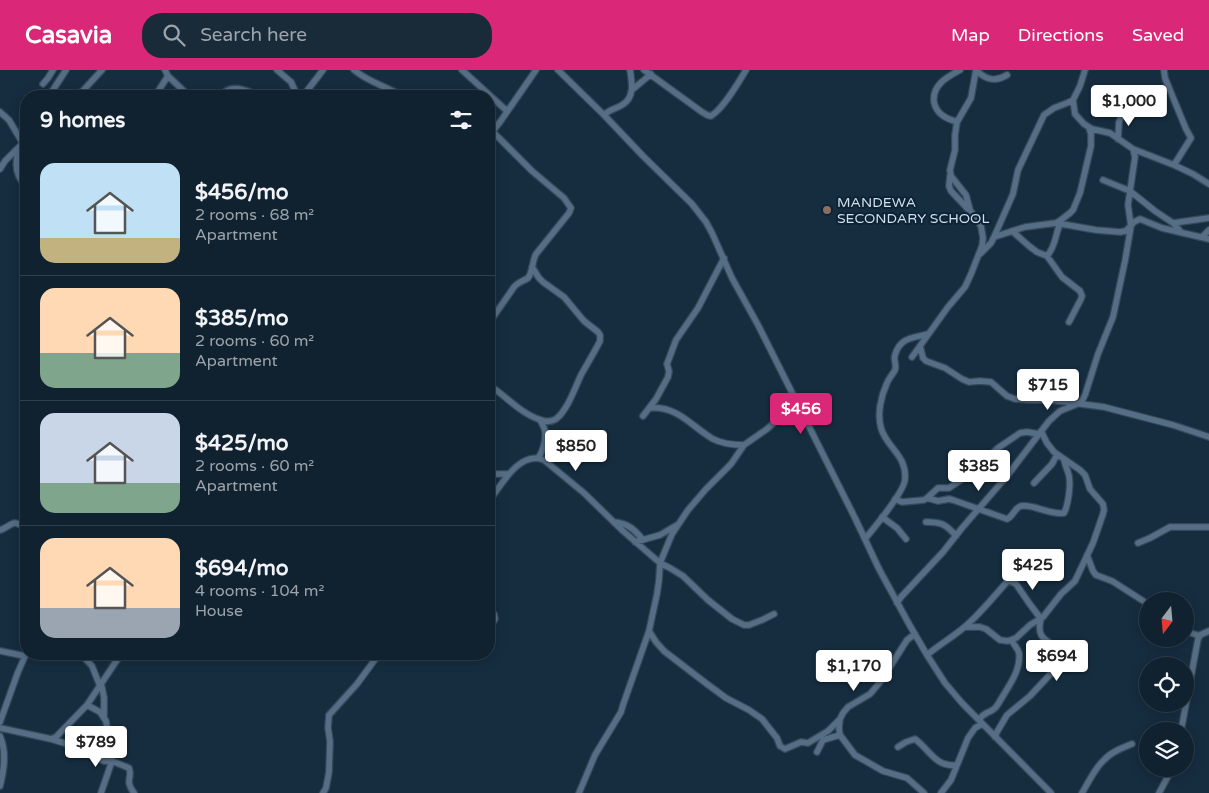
<!DOCTYPE html>
<meta charset="utf-8">
<style>
:root{--surface:#102230;--page:#192a38;--text:#f1f3f6;--muted:#9ca4ab;--line:#303f4c;--accent:#db2777}
body{margin:0;font-family:"Varela Round",sans-serif;background:var(--page);color:var(--text);height:100vh;display:flex;flex-direction:column;font-size:19px;white-space:nowrap}
*{box-sizing:border-box;margin:0}
p{font-size:16px;color:var(--muted)}
.icon{flex:none;width:28px;height:28px;fill:none;stroke:currentColor;stroke-width:2;stroke-linecap:round;stroke-linejoin:round}
.map{position:relative;flex:1;overflow:hidden}
.side{position:absolute;left:20px;top:20px;width:475px;height:570px;display:flex;flex-direction:column;background:var(--surface);border-radius:20px;box-shadow:0 2px 12px #0003,0 0 0 1px var(--line)}
.side>*{flex:none}
.needle{width:32px;rotate:196deg}
.controls{position:absolute;left:1139px;top:522px;display:grid;gap:10px}
.controls a{display:grid;place-items:center;width:55px;height:55px;border-radius:50%;background:var(--surface);box-shadow:0 2px 12px #0003,0 0 0 1px var(--line);font-size:25px}
.price{position:absolute;translate:-50% -42px;padding:0 11px;border-radius:5px;background:#fff;color:#222;font-size:16px;line-height:32px;filter:drop-shadow(0 1px 2px #0008)}
.price::after{content:'';position:absolute;left:50%;top:30px;width:15px;height:11px;margin-left:-8px;background:inherit;clip-path:polygon(0 0,100% 0,50% 100%)}
.price.on{background:var(--accent);color:#fff}
ul{padding:0;list-style:none}
li{display:flex;align-items:center;gap:15px;height:125px;padding:0 20px}
li+li{border-top:1px solid var(--line)}
li span{display:grid;place-items:center;flex:none;width:140px;height:100px;border-radius:15px;color:#555}
li>.icon{margin-inline-start:auto}
span .icon{width:60px;height:60px;fill:#fffc;stroke-width:1}
li b{font-size:21px}
h2{display:flex;justify-content:space-between;align-items:center;height:60px;padding:0 20px;font-size:21px}
header{display:flex;align-items:center;gap:30px;box-sizing:border-box;height:70px;padding:0 25px;background:var(--accent);color:#fff}
header strong{font-size:24px}
nav{display:flex;gap:28px;margin-inline-start:auto;font-size:18px}
.search{width:350px;height:45px;background:var(--page);display:flex;align-items:center;gap:12px;box-sizing:border-box;padding:0 18px;border-radius:20px;color:var(--muted);font-size:19px}
.map>svg:first-child{display:block}
.lines{fill:none;stroke-linecap:round;stroke-linejoin:round}
.minor-casing{stroke:#374959;stroke-width:8}
.minor{stroke:#566e85;stroke-width:5.5}
.education-dot{fill:#8d6e63;stroke:#0c2336;stroke-width:2}
.labels{text-anchor:middle;dominant-baseline:central;stroke-width:4;stroke-linejoin:round;paint-order:stroke}
.poi-label{font-size:14px;fill:#d1deeb;stroke:#0c2336;text-anchor:start}
</style>
<header>
<strong>Casavia</strong>
<div class="search"><svg class="icon" aria-label="search" viewBox="0 0 24 24"><circle cx="10" cy="10" r="6"/><path d="M15 15l6 6"/></svg>Search here</div>
<nav><a>Map</a><a>Directions</a><a>Saved</a></nav>
</header>
<div class="map">
<svg width="1209" height="723" viewBox="0 0 1209 723">
<rect width="100%" height="100%" fill="#162d40"/>
<g class="lines">
<defs>
<path id="minor" d="M165,0l3,6 21,20
M277,0l14,12 6,13
M354,0c14,12 32,16 48,26
M462,0l45,41
M558,0l46,45 39,41 49,48 14,18 6,11 20,45 26,47 97,193 24,51 30,55 18,31 18,28 17,20 89,90
M644,0l58,42 5,3 4,1c13,-8 27,-33 35,-46
M976,0c10,10 19,12 31,5
M1085,0l-5,16 -7,14 2,14 9,10 8,5 18,4 23,16 41,16 19,9 16,10
M1164,0l1,8 21,51 5,9 -17,27
M43,14l5,-6 5,-8
M632,20l19,-16
M49,26l17,-26
M78,26l24,-26
M155,26l13,-20
M221,26c9,-13 26,-6 37,0
M265,26l11,-3 19,1 3,2
M303,26l20,-26
M0,42l9,8 13,22
M604,45c6,-6 12,-6 18,-10 13,-7 10,-23 8,-35
M957,52c-5,-2 -10,-3 -15,-7 -4,-3 -7,-8 -8,-13 -2,-17 13,-25 26,-32
M26,64c-9,16 -16,37 0,52
M489,66l11,-14 36,-52
M1118,69l1,-17 5,-12
M0,99l5,-8 15,-15
M950,106l-1,10 2,5 17,18
M1103,110l27,11 25,20 18,12 8,9
M1056,153l5,-3 9,-7 3,-3 7,-17 11,-47v-12l-2,-6
M1173,153l36,-5
M1012,161l17,15 8,6 10,4 15,21 18,14 2,5 -1,3 -12,23
M994,167l19,-43 5,-24 26,-55 10,-7 13,-5 6,-3
M1202,167l7,-7
M23,183l3,2
M980,184l11,-11 3,-6 31,-10 31,-4 40,7 24,2 6,-1 8,-9 6,-3 22,9 47,11
M1047,186c9,-10 8,-21 13,-32
M489,253l25,-36c4,-5 10,-6 14,-9 5,-6 4,-17 8,-24l33,-41 2,-5 -7,-10 -32,-27 -40,-40
M920,276l3,12 3,3 19,7 17,11 7,3 11,-1 11,1 16,14 8,3 13,1h23l53,7 69,18 36,12
M912,287l36,-50 17,-20 6,-13 11,-28 1,-8 -2,-12 -11,-16 -4,-15 -15,-19 -1,-6 5,-20v-15l2,-13 14,-24 5,-28
M489,315c17,11 32,29 52,35 5,2 10,2 15,-1 11,-8 19,-31 25,-44 6,-11 13,-22 19,-34v-6l-2,-3 -14,-11 -20,-24 -21,-15 -4,-4 -7,-11
M650,338c28,-2 41,18 63,31 10,5 20,6 31,6
M643,346l13,-17 12,-22 1,-6 -2,-7 9,-24 22,-32 26,-50
M538,388c5,-6 8,-18 7,-26 0,-4 -3,-8 -5,-12
M489,404h19
M1034,413l18,-19 5,-9
M927,428l11,-10h11l24,-16 25,-24 22,-15 7,-1 12,2
M895,429l7,3 22,-2 3,-2 11,3 11,-2 4,1 54,19c7,-3 7,-11 14,-13 13,-2 28,9 43,7 4,-7 7,-28 5,-37 -1,-5 -4,-11 -5,-16
M489,431c12,-15 30,-51 55,-41l40,33 39,38 37,32 10,5 13,8 25,24 24,19 12,6h5l13,-5 12,-6
M882,447l15,11 9,11
M614,452c14,1 21,8 29,18
M926,452c15,0 20,2 30,14
M0,460c5,-1 11,-7 15,-7 4,0 5,4 11,3
M865,469c9,-11 40,-48 40,-60 2,-24 -19,-32 -24,-51 -4,-14 0,-32 6,-45 2,-5 6,-9 8,-13 2,-6 -2,-10 0,-15 5,-18 18,-17 33,-21
M635,472l25,-7 17,-10
M1138,473l12,-5 20,-11h39
M1087,485l6,16 3,4 16,6 36,23
M897,533l4,-6 42,-45 19,-24 45,-52 42,-55 11,-10 17,-7 5,-3 3,-6 13,-41 15,-37 12,-56 6,-35 -3,-21 7,-48 -2,-8
M489,540l5,4 1,5 -6,10
M965,557h15l6,2 14,11 8,1 8,-3 14,-13 13,-8 18,-23 14,-13 18,-38 10,-29 1,-4 -1,-6 -13,-15 -5,-14 -5,-5 -26,-18 -7,-9 -6,-12
M649,561l7,11 8,9 43,33 19,14 23,12 13,9 15,19 3,8 5,3 16,-7 7,1 20,-12 12,-12 3,-6 5,-6 22,-13 11,-13 26,-41 8,-6
M1185,561l15,5
M0,581l25,5
M81,584l11,12 8,20
M927,585c14,-12 30,-20 43,-33 22,-20 38,-45 61,-64
M101,613l3,14v20
M87,635l13,7 6,9 6,40 -11,32
M840,649l-1,9 1,7 15,20 28,16 24,7 17,15
M979,650c5,-8 8,-6 15,-11 4,-3 6,-9 9,-13 7,-12 18,-27 16,-43 -1,-5 -6,-8 -7,-13
M0,652l18,-50 8,-18
M0,658l51,11 5,-2 31,-32 34,-51
M1181,661l17,-92 2,-4 9,-4
M0,666c7,16 4,34 0,50
M995,667l2,-5 10,-17 23,-19 28,-30 6,-10 -1,-5c-14,-10 -28,-11 -22,-32l-12,-16 -13,-19 -7,-4
M51,669l13,4 40,18h8l17,7c4,10 -5,12 5,25
M898,677l8,-5 9,-3c15,11 20,28 41,26
M817,682l6,-12 17,-5
M323,723l3,-5 3,-16 1,-31 -2,-13 1,-13 28,-31 22,-30
M579,723l16,-38 26,-43 2,-7 26,-74 8,-37 2,-14 1,-17 12,-29 16,-24 18,-21 25,-25 13,-19 23,-16 18,-16 5,-8 1,-11
M941,723l10,-13 17,-42 7,-10 7,-4
M1082,723c7,-11 12,-24 22,-33 7,-8 18,-12 28,-16
M1159,723l13,-24"/>
</defs>
<use href="#minor" class="minor-casing"/>
<use href="#minor" class="minor"/>
</g>
<circle class="education-dot" cx="827" cy="140" r="5"/>
<g class="labels">
<g class="poi-label">
<text x="837" y="132">MANDEWA<tspan x="837" dy="16">SECONDARY SCHOOL</tspan></text>
</g>
</g>
</svg>
<div class="controls">
<a><svg class="needle" viewBox="-14 -14 28 28"><path d="M0-13l5 13h-10z" fill="#e53935"/><path d="M0 13l5-13h-10z" fill="#9ca4ab"/></svg></a>
<a><svg class="icon" aria-label="locate" viewBox="0 0 24 24"><circle cx="12" cy="12" r="6"/><path d="M12 2v4M12 18v4M2 12h4M18 12h4"/></svg></a>
<a><svg class="icon" aria-label="layers" viewBox="0 0 24 24"><path d="M12 4l9 5-9 5-9-5zM3 14l9 5 9-5"/></svg></a>
</div>
<b class="price" style="left:1129px;top:57px">$1,000</b>
<b class="price" style="left:1048px;top:341px">$715</b>
<b class="price on" style="left:801px;top:365px">$456</b>
<b class="price" style="left:576px;top:402px">$850</b>
<b class="price" style="left:979px;top:422px">$385</b>
<b class="price" style="left:1033px;top:521px">$425</b>
<b class="price" style="left:1057px;top:612px">$694</b>
<b class="price" style="left:854px;top:622px">$1,170</b>
<b class="price" style="left:96px;top:698px">$789</b>
<section class="side">
<h2>9 homes<svg class="icon" aria-label="filters" viewBox="0 0 24 24"><path d="M4 7h16M4 17h16"/><circle cx="9" cy="7" r="2"/><circle cx="15" cy="17" r="2"/></svg></h2>
<ul>
<li><span style="background:linear-gradient(#bfe0f5 75%,#c2b280 0)"><svg class="icon" aria-label="home" viewBox="0 0 24 24"><path d="M3 11l9-7 9 7M6 9v11h12V9"/></svg></span><div><b>$456/mo</b><p>2 rooms · 68 m²</p><p>Apartment</p></div></li>
<li><span style="background:linear-gradient(#ffd9b3 65%,#7fa58c 0)"><svg class="icon" aria-label="home" viewBox="0 0 24 24"><path d="M3 11l9-7 9 7M6 9v11h12V9"/></svg></span><div><b>$385/mo</b><p>2 rooms · 60 m²</p><p>Apartment</p></div></li>
<li><span style="background:linear-gradient(#c9d6e8 70%,#7fa58c 0)"><svg class="icon" aria-label="home" viewBox="0 0 24 24"><path d="M3 11l9-7 9 7M6 9v11h12V9"/></svg></span><div><b>$425/mo</b><p>2 rooms · 60 m²</p><p>Apartment</p></div></li>
<li><span style="background:linear-gradient(#ffd9b3 70%,#9aa5b1 0)"><svg class="icon" aria-label="home" viewBox="0 0 24 24"><path d="M3 11l9-7 9 7M6 9v11h12V9"/></svg></span><div><b>$694/mo</b><p>4 rooms · 104 m²</p><p>House</p></div></li>
</ul>
</section>
</div>
